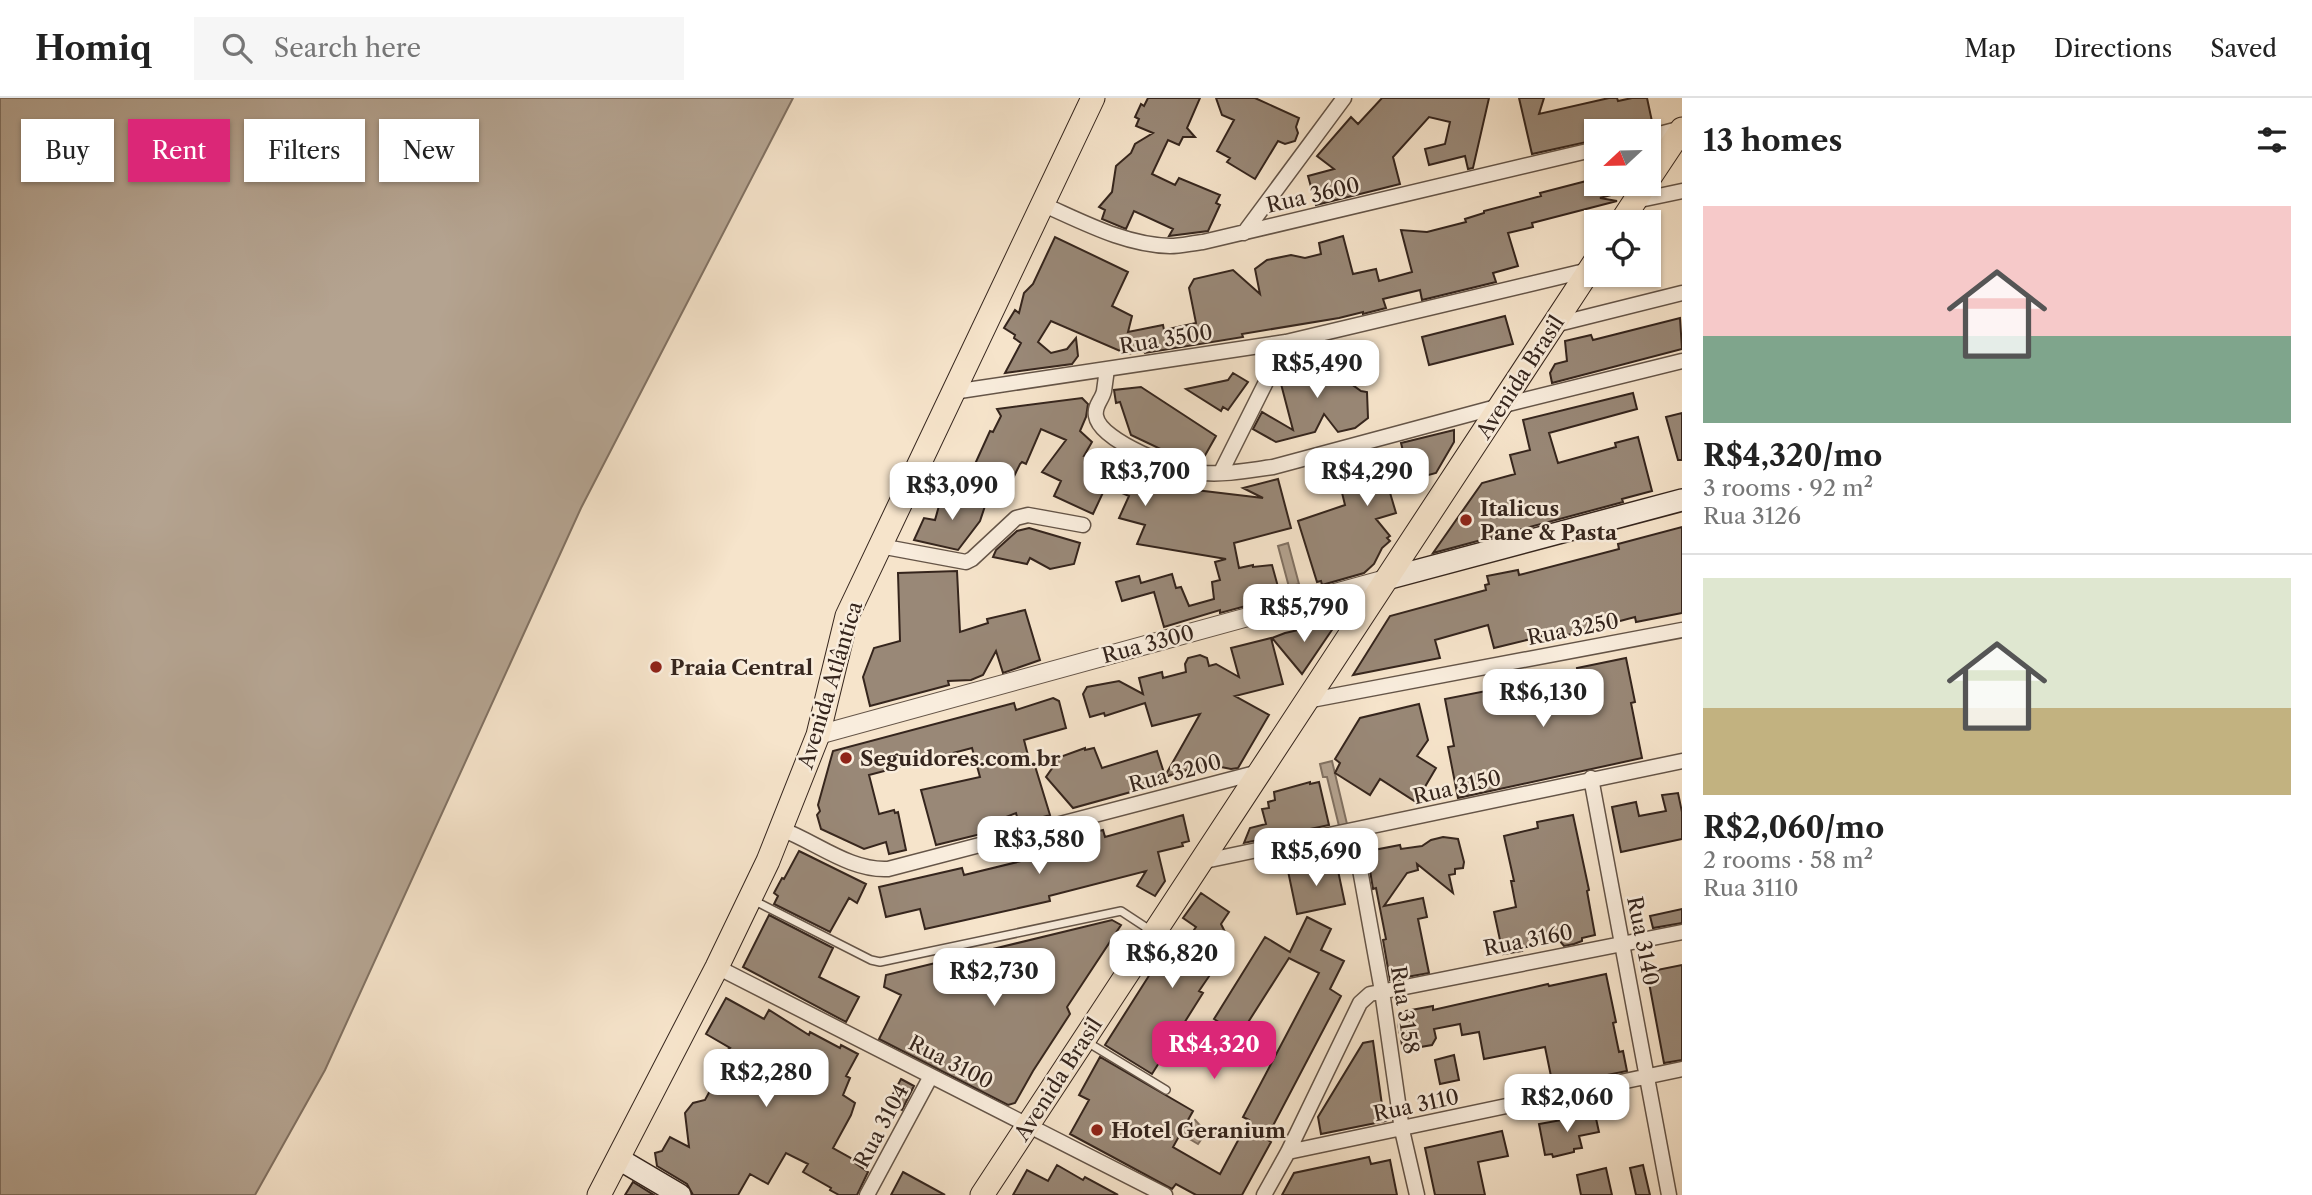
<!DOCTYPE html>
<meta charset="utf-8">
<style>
:root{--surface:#fff;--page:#f6f6f6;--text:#222;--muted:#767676;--line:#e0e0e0;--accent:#db2777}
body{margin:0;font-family:"Libre Caslon Text",serif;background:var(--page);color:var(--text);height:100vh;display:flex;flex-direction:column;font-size:26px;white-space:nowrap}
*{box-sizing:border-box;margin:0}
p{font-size:23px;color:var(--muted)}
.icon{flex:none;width:38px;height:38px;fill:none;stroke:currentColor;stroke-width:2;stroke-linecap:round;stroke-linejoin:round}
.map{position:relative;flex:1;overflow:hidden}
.panel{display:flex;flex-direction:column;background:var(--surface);width:630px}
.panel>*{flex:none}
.hud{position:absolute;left:21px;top:21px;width:665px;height:63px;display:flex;gap:14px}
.needle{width:46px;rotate:248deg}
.buttons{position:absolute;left:1584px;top:21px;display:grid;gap:14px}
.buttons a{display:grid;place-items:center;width:77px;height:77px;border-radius:0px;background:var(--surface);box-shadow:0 2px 5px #0004;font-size:35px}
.price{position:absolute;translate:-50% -60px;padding:0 16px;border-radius:14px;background:#fff;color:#222;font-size:23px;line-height:46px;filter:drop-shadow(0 2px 4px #0008)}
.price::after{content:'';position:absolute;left:50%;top:42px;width:21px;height:16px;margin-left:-10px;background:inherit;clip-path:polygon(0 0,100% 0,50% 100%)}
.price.current{background:var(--accent);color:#fff}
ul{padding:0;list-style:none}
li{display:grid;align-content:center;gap:14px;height:371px;padding:0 21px}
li+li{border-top:2px solid var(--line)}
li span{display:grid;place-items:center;height:217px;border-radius:0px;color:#555}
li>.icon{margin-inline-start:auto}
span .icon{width:126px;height:126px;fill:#fffc;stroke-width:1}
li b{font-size:30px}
h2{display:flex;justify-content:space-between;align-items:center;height:84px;padding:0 21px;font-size:30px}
.chip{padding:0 24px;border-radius:0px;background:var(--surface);box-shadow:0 2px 5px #0004;font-size:24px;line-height:63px}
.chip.current{background:var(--accent);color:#fff}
header{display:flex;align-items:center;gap:42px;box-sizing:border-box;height:98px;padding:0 35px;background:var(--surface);border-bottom:2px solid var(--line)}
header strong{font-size:33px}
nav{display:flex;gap:38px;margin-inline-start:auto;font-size:24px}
.search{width:490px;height:63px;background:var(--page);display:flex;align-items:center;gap:18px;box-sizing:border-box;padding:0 24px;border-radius:0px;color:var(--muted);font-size:26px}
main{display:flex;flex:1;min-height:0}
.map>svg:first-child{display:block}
.water{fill:#b4a390;stroke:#817162;stroke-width:2}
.building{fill:#987;stroke:#35251d;stroke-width:2}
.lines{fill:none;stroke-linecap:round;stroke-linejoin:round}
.service-casing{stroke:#655548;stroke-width:10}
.minor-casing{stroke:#655548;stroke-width:17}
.tertiary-casing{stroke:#655548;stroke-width:20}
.secondary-casing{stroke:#35251d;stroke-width:24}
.primary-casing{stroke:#35251d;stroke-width:25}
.service{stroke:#f9eddd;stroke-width:7}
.minor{stroke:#f9eddd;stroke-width:14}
.tertiary{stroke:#f9eddd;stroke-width:18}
.secondary{stroke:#f9eddd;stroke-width:21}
.primary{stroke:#f6e4cb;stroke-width:23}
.poi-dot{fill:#8f2418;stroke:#f9eddd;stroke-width:2.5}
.labels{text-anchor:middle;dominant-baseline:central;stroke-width:5;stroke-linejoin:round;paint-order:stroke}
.street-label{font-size:21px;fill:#35251d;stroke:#f9eddd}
.poi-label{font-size:21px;font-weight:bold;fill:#35251d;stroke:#f9eddd;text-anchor:start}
</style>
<header>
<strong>Homiq</strong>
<div class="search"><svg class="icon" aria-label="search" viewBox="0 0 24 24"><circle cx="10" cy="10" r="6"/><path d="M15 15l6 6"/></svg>Search here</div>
<nav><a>Map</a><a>Directions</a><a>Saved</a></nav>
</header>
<main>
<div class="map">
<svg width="1682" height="1097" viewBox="0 0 1682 1097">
<rect width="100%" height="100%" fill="#f6e4cb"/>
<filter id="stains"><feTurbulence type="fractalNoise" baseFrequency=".00286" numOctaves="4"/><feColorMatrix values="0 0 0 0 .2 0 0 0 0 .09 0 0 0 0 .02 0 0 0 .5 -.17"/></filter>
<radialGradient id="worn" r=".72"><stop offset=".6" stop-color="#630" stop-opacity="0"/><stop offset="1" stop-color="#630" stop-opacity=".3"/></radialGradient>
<path class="water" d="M0,0h793l-212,410 -256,562 -70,125h-255z
M1288,445l11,41 -10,3 -11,-41z
M1332,663l15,63 -8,2 -12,-49h-4l-3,-13z
M1195,1022l9,10 10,-4 12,6 -14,7 -9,-2 -5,7 -15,-9 4,-8h3z"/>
<path class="building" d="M1148,0h52l-13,30 8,9h-12l-4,8 -11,-5 -16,34 23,11 4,-7 41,17 -4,8 4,2 -12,26 -39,5 4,-7 -39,-18 -8,18 -24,-10 3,-9 -6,-3 13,-15 4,-26 15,-13 4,-9 18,-11 -17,-7 3,-7 -4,-2 6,-13 3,2z
M1216,0h39l44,20 -3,9 2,6 -3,8 -10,3 -7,-3 -23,38 -28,-17 3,-4 -13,-7 17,-31 -12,-5z
M1382,0h107l-16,70 -5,1 -3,-13 -36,9 -4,-16 20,-5 5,-22 -21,-5 -36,40 7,27 -84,21 -8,-29 26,-7 -17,-13 34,-39 7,7z
M1519,0h25l-5,16 70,-16h8l1,3 14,-3h15l6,28 -13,5h-44v9l-64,14z
M1594,81l1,5h13l3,11 -11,3 17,3 -85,22 1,4 -25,6 10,33 -25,7 3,9 -74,18 -2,-10 -37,9 3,9 -23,6v-2l-24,6 -97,16 1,3 -98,16 -1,-2 -17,3 -76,-33 -13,21 13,11 16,-4 9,-11 2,18 -6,8 -67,9 16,-30 -7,-5 1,-3 -11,-7 11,-18 4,3 5,-20 9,-9 22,-47 73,35 -16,34 20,10 -4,16 35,-7 1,5 32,-7 -7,-35 5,-9 39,-9 27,24 -5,-25 12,-9 24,-5 14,3 16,-4 -2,-11 24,-7 10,38 23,-5 3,12 33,-9 -11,-42 26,2 39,-10 -1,-3 19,-6v-2l57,-15 -1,-3z
M1505,218l8,28 -84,21 -7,-28z
M1680,220l2,31 -130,34 -2,-10 5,-9 12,-3 -2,-20 26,-6 2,5z
M1351,253l-8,13 7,19 11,8 6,1 1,26 -13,10 -17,4 -14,-18 -9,18 -39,10 -23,-13 9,-17 31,18 -12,-46 11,-19z
M1233,275l15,9 -20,28 -5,-3 -2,4 -35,-22 42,-9z
M1141,289l75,49 -13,23 -7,-3 -3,5 -19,-8 -1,2 -42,-20 -11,-33 -4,1 -2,-13z
M1633,295l4,16 -88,24 9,30 58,-16 -1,-4 23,-6 14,54 -30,8 1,3 -190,51 49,-70 33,-9 -5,-19 20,-5 -7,-30z
M1082,300l6,6 -2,13 -6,14 12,11 -8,14 25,2 6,7 22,5 8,14 118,14 -20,-10 35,-9 13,49 -57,15 5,25 14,-3v2l19,-2 8,29 -9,3 1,2 -52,14v-3l-56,17 -10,-35 -32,9 -6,-19 23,-6 2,7 31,-9 4,14 5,-1 8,19 25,-7 -2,-17 8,-2 -5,-18 11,-3 -89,-15 8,-19 -26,-7 10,-22 -23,-10 -13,28 -39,-18 7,-15 -19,-9 24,-32 -25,-11 -15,35 -4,-2 -2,2 -14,29 -36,-18 20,-44 3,1 8,-16 -4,-7z
M1682,315v47h-4l-12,-43z
M1454,332v12l-18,31 -48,13 8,27 -20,6 14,17 -3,2 3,3 -8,7 -8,16 -10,9 -42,12 -1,-4 -4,1 -19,-61 47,-16 -9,-37 40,-10v-3l27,-4 -2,-8z
M953,395l33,10 -6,18 -22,29 -44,-10 10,-22 11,2 7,-25 10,2z
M1682,429v86l-46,9 -1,-5 -90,24 -2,-5 -49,12 -6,-23 -53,15 5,18 -87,17 37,-59 96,-26 -1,-5 4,-1 -2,-8 31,-6 1,5 100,-26 -1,-5z
M1029,430l51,15 -6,21 -24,5 -20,-11 -3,6 -34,-7 3,-7 21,-19z
M957,473l3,61 28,-9 -1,-4 38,-9 15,50 -37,13 -7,-22 -13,24 -12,5 -23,1 1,4 -79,21 -7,-29 11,-29 26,-7 -2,-68z
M1338,523l-36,53 -30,-36 13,-5z
M1271,540l12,46 -48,12 34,19 -31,53 -7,1 -25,-5 -41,13 2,5 -94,26 -27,-31 14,-20 25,-9v2l9,-2 8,20 55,-17 8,25 35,-62 -48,12 -7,-23 -40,13 -1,-3 -14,4 -7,-23 4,-7 32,-6 24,13 -4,-16 23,-6 1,6 23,-6 -1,-8 3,-6 12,-3 7,3 2,8 7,-2 23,13 -8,-29z
M1626,560l9,44 -4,1 11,55 -184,40 -10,-51 6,-1 -9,-47 133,-26 -1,-5z
M1053,600l6,3 7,27 -42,12 7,27 4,-1 15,49 -31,9 -3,-11 -23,9 2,7 -14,3v2l-45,11 -15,-55 59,-13 -8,-29 -103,27 10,39 15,-4 1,3 3,-1 8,38 -17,4 -3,-12 -22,7 -43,-20 -4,-14 3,-4 -2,-6 15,-54 181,-48 2,7z
M1419,606l9,36 -11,16 19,12 -20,34 -36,-23 -10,16 -35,-22 5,-10 -5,-4 25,-41z
M1310,684v2l9,-2 10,43 -85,18 6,-15 16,-4 -4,-15 7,-1 -1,-6 7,-2 -1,-8z
M1678,695l4,19v27l-61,13 -9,-45 24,-5 3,14 27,-5 -4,-16z
M1183,717l6,26 -7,2 1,3 -25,6 7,29 -10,15 -18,-10 9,-15 -97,25 1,5 -125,28 -5,-20 -34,8 -7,-30 83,-19 2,7 78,-19 -1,-7 36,-9 -1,-3 27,-7 2,7z
M1573,717l16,75 -2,1 8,44 -13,3v3l-8,3 -10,2 -5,-6 -38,8 1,3 -19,3 -9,-42 22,-5 -5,-26h3l-10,-45 34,-8 -1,-6z
M1443,739l15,2 6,23 -1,6 -8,1v5l-6,1 4,18 -36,-29 1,6 -11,3 -23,33 39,-8 4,19 -9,2 11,54 -39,7 -7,-40 3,-1 -10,-51 -3,1 -5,-31 6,-8 26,-5 1,4 21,-3 9,-6z
M799,753l67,33 -9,19 -8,-5 -19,34 -56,-28 4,-8 -4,-3 8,-15 2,1z
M1336,763l9,43 -48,10 -9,-43z
M1201,795l28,19 -8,12 10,20 -32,47 4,2 -51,81 -47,-29 52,-82 10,6 29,-42 -13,-9z
M1682,811v14l-29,5 -3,-12z
M769,817l64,33 -14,29 40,20 -13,25 -103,-55z
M1307,819l24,12 -10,21 23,11 -14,28 11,7 -75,143 5,3 -29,53h-46l-20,-11 -4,5 -102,-55 19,-34 -10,-5 21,-38 93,54 -20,36 47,27 29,-54 -6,-3 76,-144 -30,-15 -49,77 -26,-16 51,-82 25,15z
M1112,822l9,5 -54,82 3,7 -37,57 -18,32 -7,2 -129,-66 22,-44 -17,-8 2,-12z
M1682,867v95l-18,3 -17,-91z
M1606,876l10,48 -3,1 6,29 4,-1 4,20 -74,15 -8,-39 -61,12 -5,-27 -17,3 -2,-11 -26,5 2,9 -4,7 -29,5 -5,-26 8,-13 27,-5v4l115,-26 1,2z
M726,900l38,21 5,-9 40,25 1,-3 30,16 1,-3 17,9 -12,22 4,2 -7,17 12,8 -4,12 -18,33 23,13 -1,2 13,9 -11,23h-18l-9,-5 1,-2 -28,-16 5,-8 -22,-11 -18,31 -18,-10 -12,21h-45l-6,-11 -30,-18 -2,-13 7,-2 8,-14 19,10 -4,-34 8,-10 12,-3 7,-13 -6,-9v-11l24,-19 -24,-14z
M1373,943l9,64 4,16 -65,13 -3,-17 45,-74z
M1454,957l5,25 -19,4 -5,-24z
M901,981l13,7 -12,24 -14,-7z
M1595,1016l4,18 -20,4 3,12 -8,1v3l-21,5 -1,-3 -7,1 -6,-31z
M1502,1033l6,25 -30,6 7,33h-50l-10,-47z
M1369,1059l2,7 19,-4 7,35h-115l12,-22z
M1057,1067l26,15 2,-3 33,18h-105l14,-25 21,11z
M1643,1067l7,30h-14l-6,-27z
M1606,1070l6,27h-31l-4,-20z
M903,1074l42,23h-54z
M633,1084l21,13h-29z"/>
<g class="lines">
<defs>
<path id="service" d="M753,802l118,60 9,2 241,-51 32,21
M1087,944l79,48"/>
<path id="minor" d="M1648,39l34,-9
M1635,103l47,-10
M1042,106c41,18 83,41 128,42 11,0 22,-3 33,-4l393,-93
M1244,135l100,-135
M1554,227l128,-32
M1107,271c-1,7 -2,15 -3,22 -2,9 -10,15 -8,25 4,26 83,55 107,57 23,2 47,-3 70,-6l227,-61 182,-45
M953,294l333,-50 303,-72
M1221,374l65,-130
M880,448l86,16 6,-3 44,-41 12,-3 55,10
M1306,603l376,-71
M1591,680l78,417
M781,731c35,13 69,42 107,40l371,-97
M1353,733l29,160 20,139 15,65
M1200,764l482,-101
M717,869l448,228
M1288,1054l394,-83
M867,1097l64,-119
M1264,1097l24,-43 72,-149 10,-9 312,-62"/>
<path id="tertiary" d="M818,637l568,-156"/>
<path id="secondary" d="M1386,481l296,-79
M619,1061l61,36"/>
<path id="primary" d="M1648,82l34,-51
M1621,124l25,-38
M599,1097l118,-228 51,-106 50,-126 29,-119 246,-518
M982,1097l614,-935"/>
</defs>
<use href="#service" class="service-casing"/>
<use href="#minor" class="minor-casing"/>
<use href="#tertiary" class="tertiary-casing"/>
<use href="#secondary" class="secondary-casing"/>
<use href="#primary" class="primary-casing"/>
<use href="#service" class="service"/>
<use href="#minor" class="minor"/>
<use href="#tertiary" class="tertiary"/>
<use href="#secondary" class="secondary"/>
<use href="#primary" class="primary"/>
</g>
<g class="poi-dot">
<circle cx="1466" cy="422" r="7"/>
<circle cx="656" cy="569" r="7"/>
<circle cx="846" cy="660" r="7"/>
<circle cx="1097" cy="1032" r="7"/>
</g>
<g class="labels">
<g class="street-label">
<text transform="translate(1313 97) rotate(-13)">Rua 3600</text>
<text transform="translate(1166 241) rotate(-9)">Rua 3500</text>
<text transform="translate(1520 279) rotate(-57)">Avenida Brasil</text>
<text transform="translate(1573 531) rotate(-11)">Rua 3250</text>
<text transform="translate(1148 546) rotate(-15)">Rua 3300</text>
<text transform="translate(830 587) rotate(-73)">Avenida Atlântica</text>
<text transform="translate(1175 675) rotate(-15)">Rua 3200</text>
<text transform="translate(1457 689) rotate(-13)">Rua 3150</text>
<text transform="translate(1528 842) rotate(-11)">Rua 3160</text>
<text transform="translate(1643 843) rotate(79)">Rua 3140</text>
<text transform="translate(1405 912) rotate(81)">Rua 3158</text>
<text transform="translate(951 964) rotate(27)">Rua 3100</text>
<text transform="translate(1058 981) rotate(-57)">Avenida Brasil</text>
<text transform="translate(1416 1007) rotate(-12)">Rua 3110</text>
<text transform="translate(881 1028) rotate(-62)">Rua 3104</text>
</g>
<g class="poi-label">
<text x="1480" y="410">Italicus<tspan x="1480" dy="24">Pane &amp; Pasta</tspan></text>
<text x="670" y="569">Praia Central</text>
<text x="860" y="660">Seguidores.com.br</text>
<text x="1111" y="1032">Hotel Geranium</text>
</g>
</g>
<rect width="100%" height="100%" filter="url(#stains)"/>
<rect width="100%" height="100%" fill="url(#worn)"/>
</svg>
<div class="buttons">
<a><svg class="needle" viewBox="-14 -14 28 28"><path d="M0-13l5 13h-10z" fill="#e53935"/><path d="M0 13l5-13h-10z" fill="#767676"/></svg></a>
<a><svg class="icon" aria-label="locate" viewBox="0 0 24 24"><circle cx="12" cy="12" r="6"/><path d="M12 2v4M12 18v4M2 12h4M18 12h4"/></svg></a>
</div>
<b class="price" style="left:1317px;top:302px">R$5,490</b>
<b class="price" style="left:1145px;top:410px">R$3,700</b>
<b class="price" style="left:1367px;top:410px">R$4,290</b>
<b class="price" style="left:952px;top:424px">R$3,090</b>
<b class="price" style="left:1304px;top:546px">R$5,790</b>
<b class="price" style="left:1543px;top:631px">R$6,130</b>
<b class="price" style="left:1039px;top:778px">R$3,580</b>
<b class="price" style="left:1316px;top:790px">R$5,690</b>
<b class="price" style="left:1172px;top:892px">R$6,820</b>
<b class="price" style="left:994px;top:910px">R$2,730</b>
<b class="price current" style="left:1214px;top:983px">R$4,320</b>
<b class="price" style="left:766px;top:1011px">R$2,280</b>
<b class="price" style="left:1567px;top:1036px">R$2,060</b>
<div class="hud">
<a class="chip">Buy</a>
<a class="chip current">Rent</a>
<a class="chip">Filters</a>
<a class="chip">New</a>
</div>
</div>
<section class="panel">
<h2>13 homes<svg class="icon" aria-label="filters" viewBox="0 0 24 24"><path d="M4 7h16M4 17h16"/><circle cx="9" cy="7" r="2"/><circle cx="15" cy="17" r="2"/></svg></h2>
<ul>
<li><span style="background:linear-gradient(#f6c9c9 60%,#7fa58c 0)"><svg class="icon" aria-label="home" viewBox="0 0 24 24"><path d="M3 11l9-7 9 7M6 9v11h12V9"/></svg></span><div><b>R$4,320/mo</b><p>3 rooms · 92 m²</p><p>Rua 3126</p></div></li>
<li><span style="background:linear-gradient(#dfe7d0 60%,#c2b280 0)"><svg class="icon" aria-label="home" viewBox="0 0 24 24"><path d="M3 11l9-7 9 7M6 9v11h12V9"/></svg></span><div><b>R$2,060/mo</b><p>2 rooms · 58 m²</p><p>Rua 3110</p></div></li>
</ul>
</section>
</main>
